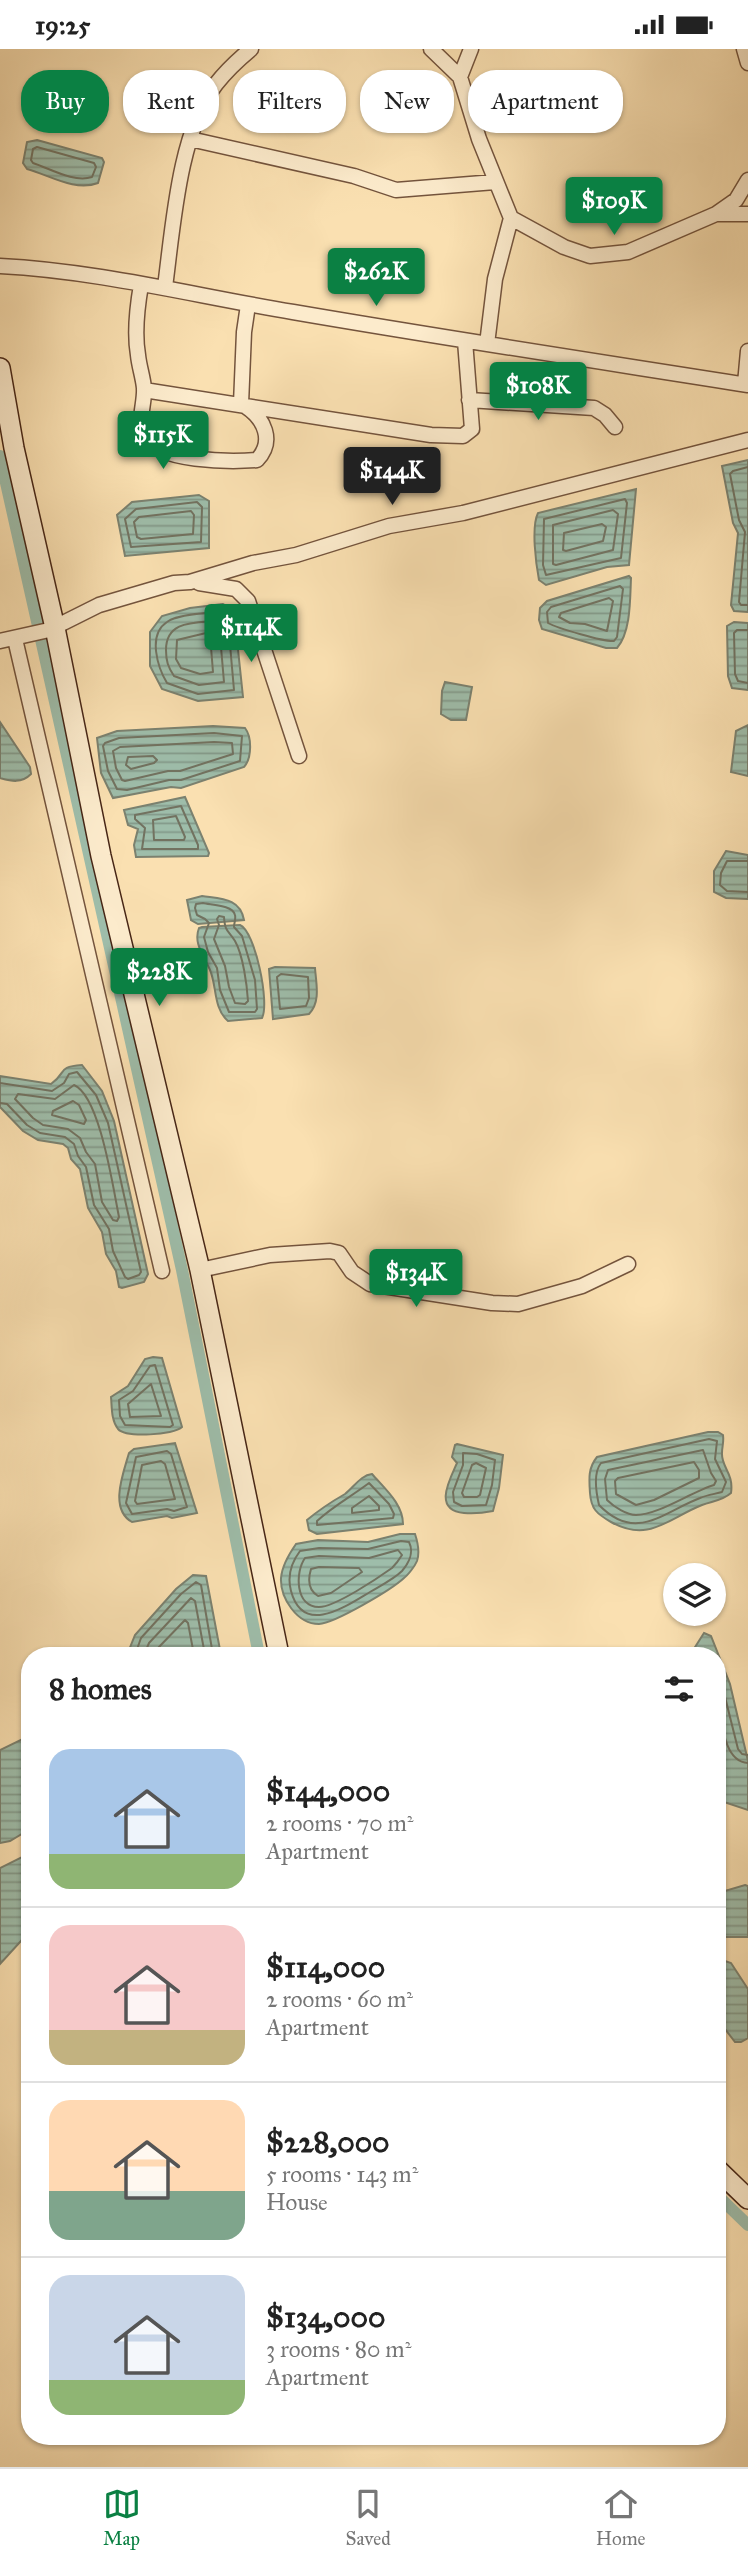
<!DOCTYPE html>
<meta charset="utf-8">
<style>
:root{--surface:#fff;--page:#f6f6f6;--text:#222;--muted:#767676;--line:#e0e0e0;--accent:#0b8043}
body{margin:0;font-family:"IM FELL Great Primer",serif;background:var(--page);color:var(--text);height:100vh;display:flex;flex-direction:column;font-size:26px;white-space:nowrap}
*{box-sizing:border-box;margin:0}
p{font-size:23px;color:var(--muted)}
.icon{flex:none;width:38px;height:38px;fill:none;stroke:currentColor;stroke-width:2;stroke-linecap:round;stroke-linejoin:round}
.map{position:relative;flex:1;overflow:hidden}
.side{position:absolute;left:21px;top:1598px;width:705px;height:798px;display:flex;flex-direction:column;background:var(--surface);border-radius:28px;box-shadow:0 2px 5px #0004}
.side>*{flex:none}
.banner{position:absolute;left:21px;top:21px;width:707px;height:63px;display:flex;gap:14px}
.buttons{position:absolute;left:663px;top:1514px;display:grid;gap:14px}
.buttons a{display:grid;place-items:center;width:63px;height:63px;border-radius:50%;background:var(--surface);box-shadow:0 2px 5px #0004;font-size:35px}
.price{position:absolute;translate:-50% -60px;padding:0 16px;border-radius:7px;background:var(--accent);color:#fff;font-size:23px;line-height:46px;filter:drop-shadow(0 2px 4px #0008)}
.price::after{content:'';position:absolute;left:50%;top:42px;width:21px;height:16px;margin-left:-10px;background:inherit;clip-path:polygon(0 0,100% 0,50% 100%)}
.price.selected{background:#222;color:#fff}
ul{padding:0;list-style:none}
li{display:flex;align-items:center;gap:21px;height:175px;padding:0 28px}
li+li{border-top:2px solid var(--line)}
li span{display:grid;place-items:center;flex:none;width:196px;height:140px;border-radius:21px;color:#555}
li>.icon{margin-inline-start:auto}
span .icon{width:84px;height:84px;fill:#fffc;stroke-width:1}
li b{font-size:30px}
h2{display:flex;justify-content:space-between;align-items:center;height:84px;padding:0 28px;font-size:30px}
.chip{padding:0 24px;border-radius:28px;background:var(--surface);box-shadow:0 2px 5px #0004;font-size:24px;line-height:63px}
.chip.selected{background:var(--accent);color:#fff}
.status{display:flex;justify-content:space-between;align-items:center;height:49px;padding:0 35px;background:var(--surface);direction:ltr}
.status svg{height:19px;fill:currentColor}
.tabs{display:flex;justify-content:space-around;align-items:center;height:98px;border-top:2px solid var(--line);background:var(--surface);font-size:19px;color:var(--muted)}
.tabs a{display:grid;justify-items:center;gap:4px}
.tabs .selected{color:var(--accent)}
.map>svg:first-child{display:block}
.water{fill:url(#water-rules);stroke:#7b816f;stroke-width:2}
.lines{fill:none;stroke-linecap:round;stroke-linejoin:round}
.shore{stroke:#727260;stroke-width:2}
.canal{stroke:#9ebdaa;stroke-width:12}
.street-casing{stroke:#74543d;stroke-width:17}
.secondary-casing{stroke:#472616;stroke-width:22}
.street{stroke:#fcebcc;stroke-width:14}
.secondary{stroke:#fcebcc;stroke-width:19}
</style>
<div class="status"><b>19:25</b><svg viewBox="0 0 49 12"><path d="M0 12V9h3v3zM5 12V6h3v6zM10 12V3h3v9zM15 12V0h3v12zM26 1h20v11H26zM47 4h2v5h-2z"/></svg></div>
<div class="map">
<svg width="748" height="2418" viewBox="0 0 748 2418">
<defs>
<pattern id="water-rules" width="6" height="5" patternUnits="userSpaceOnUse" patternTransform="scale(1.75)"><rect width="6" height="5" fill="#9ebdaa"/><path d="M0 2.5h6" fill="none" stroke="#839989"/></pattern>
</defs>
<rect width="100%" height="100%" fill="#fae0b1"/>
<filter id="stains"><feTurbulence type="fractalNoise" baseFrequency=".00286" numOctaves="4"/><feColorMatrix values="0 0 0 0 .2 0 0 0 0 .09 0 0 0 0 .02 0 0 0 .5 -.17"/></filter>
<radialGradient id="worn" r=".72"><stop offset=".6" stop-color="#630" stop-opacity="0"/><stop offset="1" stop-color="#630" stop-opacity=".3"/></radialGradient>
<path class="water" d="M37,91l65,18 2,4 -6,21c-23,9 -49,-8 -71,-14l-4,-6 4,-21z
M748,411v152l-14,-1 -3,-6 7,-72 -5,-10 -11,-57z
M636,440l-7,76 -22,2 -61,18 -7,-5c-3,-16 -8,-53 -1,-67z
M199,446l10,6v47l-84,8 -8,-41 15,-13z
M629,527l2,2c-1,21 0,54 -14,70h-11l-64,-19 -3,-9 1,-12 7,-7z
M223,555l9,5 3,12 8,76 -45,4 -36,-12 -12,-23v-34l12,-16 28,-8z
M734,573l14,1v67l-16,-2 -4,-12 -1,-50z
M445,633l27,5 -6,33h-15l-10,-6 1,-23z
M0,673l30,45 1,7c-10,10 -20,7 -31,4z
M748,676v51l-17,-4 5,-41z
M213,677l32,2c7,9 7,30 -1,39l-63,21 -10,-1 -58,11 -12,-25 -4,-35 20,-7z
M185,748l24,56 -1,3 -72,1 -2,-12 4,-16 -10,-4 -4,-15z
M726,802l22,4v44l-22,-1 -12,-6v-21z
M202,847c19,3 38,2 42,24l-46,4 -7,-4 -4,-20z
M240,876c15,6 30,78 22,93l-34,3c-15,-13 -11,-35 -18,-51 -6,-14 -17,-27 -11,-42l3,-1z
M275,918l40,1c1,15 6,34 -6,46l-36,5 -4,-50z
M82,1016l20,26 12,30 34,153 -4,8 -22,6 -3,-1 -3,-16 -10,-17 -4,-22 -14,-24 -8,-39 -9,-10 -3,-11 -5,-4 -25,-4 -15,-9 -23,-24v-31l51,8c17,-12 5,-17 31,-19z
M153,1308l9,1 20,69c-8,8 -56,11 -64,2 -7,-9 -6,-22 -7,-32l17,-11 17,-27z
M708,1383h10l5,3c1,8 -1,11 -1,18 -1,14 12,20 9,40 -9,8 -19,8 -29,12 -35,14 -53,38 -91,17 -14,-8 -20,-13 -21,-29 -1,-14 -2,-25 7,-36z
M175,1394l22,70 -25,5 -5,-2 -35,6c-23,-13 -9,-48 -3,-69l5,-4z
M457,1395l46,11 -4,33 -6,23c-10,2 -19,3 -29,2 -31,-3 -15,-32 -7,-50l-5,-6 3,-12z
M372,1425c13,15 31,30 31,50l-86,10 -8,-4 -2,-10c12,-10 24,-18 38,-26 9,-7 16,-19 27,-20z
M400,1485h15c3,9 5,18 2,27 -2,5 -9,14 -13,17 -13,12 -69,45 -85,46 -22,0 -39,-26 -38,-46 1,-13 8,-24 15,-34l22,-4 50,2z
M193,1526l13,1 15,79h-94l8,-20 41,-46z
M704,1584l7,3 19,48 18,77v49l-30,-10v-145h-28z
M30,1683v97l-20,12 -10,2v-93l25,-12z
M30,1804v78l-30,33v-96z
M745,1836l3,1v51h-30v-44z
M725,1912l6,2 17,26v49l-7,4h-6l-10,-13 -7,-3v-57z"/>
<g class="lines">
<path class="shore" d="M37,98l57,16 2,4 -4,10c-18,6 -41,-8 -59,-14l-2,-3 2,-11z
M748,418l-15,4 -3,3 9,46 6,12 -6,70 2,3h7
M625,450l2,4 -6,55 -75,17 -3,-10 1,-46z
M197,453l5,5 -1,35 -70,5 -6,-28 11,-10z
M613,461l5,4 -5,36 -57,15 -3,-1v-39z
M191,462l3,4 -1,19 -52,5 -4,-2 -3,-15 5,-5z
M602,475l4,3 -3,14 -37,10 -3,-1 1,-17z
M620,537l3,3 -6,48 -3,4c-10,1 -57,-13 -66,-18l-1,-11 4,-5z
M609,549l4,3 -6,30 -22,-7 -15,-1 -11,-6 2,-4z
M221,563l5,2 2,8 6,68 -36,4 -31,-11c-9,-15 -20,-48 0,-61 11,-8 40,-9 54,-10z
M216,572l3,3 5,58 -25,3 -25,-9c-6,-9 -8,-15 -8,-26 0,-29 27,-27 50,-29z
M748,581h-11l-3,3 1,41 3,7 10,2
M206,584l4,2 3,37 -13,2 -19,-6 -5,-9 1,-19z
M214,684l28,3 -2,25 -59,19h-12l-42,10 -10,-1 -9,-18 -5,-25 2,-3 14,-5z
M214,693l18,1 1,11 -53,17h-12l-43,10 -3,-1 -6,-12 -3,-17 7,-4z
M153,707l4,4 -3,3 -23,6 -5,-4 2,-8z
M181,757l17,39v4h-56l3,-21 -10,-9v-4z
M176,767l9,21 -1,3h-30l-1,-20z
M748,812h-21l-6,12 -1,12 7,6 21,1
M203,854c8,2 30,2 32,12 1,4 -1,8 -1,12l8,9 13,44 2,29 -2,3h-26l-9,-22 -3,-22 -9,-16 -4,-15 5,-14 -4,-4 -8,-4 -2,-7 1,-4z
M219,867l5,1c1,15 4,13 11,24 8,14 12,44 13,60l-3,3 -10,-1 -6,-16 -4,-21 -11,-27 5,-14 -2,-6z
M281,925l27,3 1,21 -3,8 -26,3 -3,-32z
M0,1034l52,8 12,-8 5,-9 8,-2 19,23 12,28 33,149 -2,3 -11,4 -3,-2 -12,-26 -4,-22 -15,-24 -8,-38 -8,-11 -4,-12 -9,-7 -25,-4 -13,-8 -20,-21 -7,-1
M74,1036c26,11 39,103 45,132l-2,4 -4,-1 -11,-18 -7,-38 -9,-12 -6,-14 -12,-9 -25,-4 -10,-7 -18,-19 3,-5 37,5z
M73,1052l6,4 7,15 -2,4 -32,-9 1,-4z
M155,1316l18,60 -3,2 -45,-2 -5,-9 -1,-16 14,-9 17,-25z
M151,1335l10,32 -31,1 -2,-13z
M709,1390l8,2 -2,18 11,23 -4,10c-7,2 -15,3 -22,6 -37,14 -64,45 -101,7 -3,-13 -6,-32 2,-42z
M703,1401l8,23 5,8 -2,4c-23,7 -56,30 -78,30 -9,0 -22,-8 -29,-15l-2,-21 3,-9z
M167,1402l4,3 16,53 -13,4 -7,-2 -35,5 -6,-11 10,-46z
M463,1404l14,1 18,6 -3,25 -6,20 -24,1 -8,-4 -1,-10 10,-27z
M161,1412l4,3 10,35 -38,5 -2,-3 7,-36z
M694,1413l5,8v8l-45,22 -18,5 -20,-11 -1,-13 3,-3z
M476,1414l10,5 -6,27 -3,2h-13l-2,-4 10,-28z
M369,1434l20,21 5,10 -1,4 -76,7v-4c16,-15 35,-25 52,-38z
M369,1447l10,10v4l-27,3v-5z
M401,1492l8,1c5,10 0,21 -7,29 -8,8 -22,15 -32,21 -25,15 -67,44 -79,-1 -4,-15 0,-28 9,-40l19,-3 49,1z
M398,1501l4,5c-3,5 -6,9 -10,13 -14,10 -57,39 -73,39 -24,0 -24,-35 -14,-49l14,-2 50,2z
M319,1518l40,1 3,4 -31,21 -13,3c-10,-6 -10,-17 -7,-27z
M135,1606l6,-17 40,-44 15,-12 5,3 12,70
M144,1606l5,-12 42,-45 4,3 10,54
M155,1606l3,-7 27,-28 3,3 6,32
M718,1620l20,80 4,5 6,1
M718,1651c4,20 5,62 30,63"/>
<path class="canal" d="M0,407l182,814 77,385
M718,2147l30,29"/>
<defs>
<path id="street" d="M431,0l29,28
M471,0l-11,28 19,62 32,79 53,29 26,9 38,-4 88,-38 20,-14 12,-20
M744,0l4,14
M190,90l164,37 42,14 99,-8
M716,165h32
M0,217c99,5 196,30 293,46 151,26 303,49 455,73
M141,236c-4,23 -7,47 -3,70 1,11 5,22 6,33 1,16 -7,31 0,48 12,26 87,26 113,24 18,-19 7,-42 -12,-54
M165,238c8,-60 14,-155 51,-203 10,-13 23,-25 35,-35
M487,295l8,-65 16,-61
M745,335l3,-33
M144,341l287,45 32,1 9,-7 -7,-88
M469,351l125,8 11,7 10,12
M241,355l3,-72 4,-27
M199,534l37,6 12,12 51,155
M15,590l147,632
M0,592l49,-11 50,-25 75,-22 16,-1 63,-19 43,-8 93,-29 74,-13 285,-73
M200,1221l70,-15 60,-4 9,2 13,19 18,12 122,19 26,1 64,-18 46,-22"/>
<path id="secondary" d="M0,319l14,80 41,180 46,228 99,414 79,385
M718,2121l30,29"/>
</defs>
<use href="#street" class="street-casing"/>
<use href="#secondary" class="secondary-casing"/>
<use href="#street" class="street"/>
<use href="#secondary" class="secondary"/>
</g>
<rect width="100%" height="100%" filter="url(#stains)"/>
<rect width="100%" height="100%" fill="url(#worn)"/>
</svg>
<div class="buttons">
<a><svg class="icon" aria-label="layers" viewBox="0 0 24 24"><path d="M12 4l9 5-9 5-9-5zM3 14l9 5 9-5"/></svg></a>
</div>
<b class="price" style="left:614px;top:188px">$109K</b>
<b class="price" style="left:376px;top:259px">$262K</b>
<b class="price" style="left:538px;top:373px">$108K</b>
<b class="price" style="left:163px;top:422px">$115K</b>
<b class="price selected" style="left:392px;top:458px">$144K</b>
<b class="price" style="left:251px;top:615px">$114K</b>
<b class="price" style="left:159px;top:959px">$228K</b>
<b class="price" style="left:416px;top:1260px">$134K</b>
<div class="banner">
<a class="chip selected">Buy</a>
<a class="chip">Rent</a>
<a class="chip">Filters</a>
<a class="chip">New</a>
<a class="chip">Apartment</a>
</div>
<section class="side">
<h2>8 homes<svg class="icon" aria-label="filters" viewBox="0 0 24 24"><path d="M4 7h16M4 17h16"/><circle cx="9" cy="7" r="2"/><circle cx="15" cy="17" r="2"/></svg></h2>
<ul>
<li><span style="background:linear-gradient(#a9c7e8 75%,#8fb573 0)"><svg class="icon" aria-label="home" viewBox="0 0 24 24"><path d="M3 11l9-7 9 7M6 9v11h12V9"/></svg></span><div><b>$144,000</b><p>2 rooms · 70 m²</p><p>Apartment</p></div></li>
<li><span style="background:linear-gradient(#f6c9c9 75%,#c2b280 0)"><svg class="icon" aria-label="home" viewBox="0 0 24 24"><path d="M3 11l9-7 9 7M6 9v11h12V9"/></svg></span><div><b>$114,000</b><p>2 rooms · 60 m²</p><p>Apartment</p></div></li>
<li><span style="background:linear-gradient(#ffd9b3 65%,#7fa58c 0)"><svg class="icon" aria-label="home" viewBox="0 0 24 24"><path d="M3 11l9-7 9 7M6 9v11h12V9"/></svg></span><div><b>$228,000</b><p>5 rooms · 143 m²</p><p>House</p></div></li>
<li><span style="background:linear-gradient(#c9d6e8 75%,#8fb573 0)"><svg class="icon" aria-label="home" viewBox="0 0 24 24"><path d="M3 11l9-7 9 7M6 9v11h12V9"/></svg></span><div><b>$134,000</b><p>3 rooms · 80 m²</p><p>Apartment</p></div></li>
</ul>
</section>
</div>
<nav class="tabs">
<a class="selected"><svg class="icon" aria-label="map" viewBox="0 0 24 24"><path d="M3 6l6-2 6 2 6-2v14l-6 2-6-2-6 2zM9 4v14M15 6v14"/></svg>Map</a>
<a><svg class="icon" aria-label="saved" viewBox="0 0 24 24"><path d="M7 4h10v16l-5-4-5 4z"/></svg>Saved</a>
<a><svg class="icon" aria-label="home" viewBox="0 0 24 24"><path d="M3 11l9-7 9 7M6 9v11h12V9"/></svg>Home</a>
</nav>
